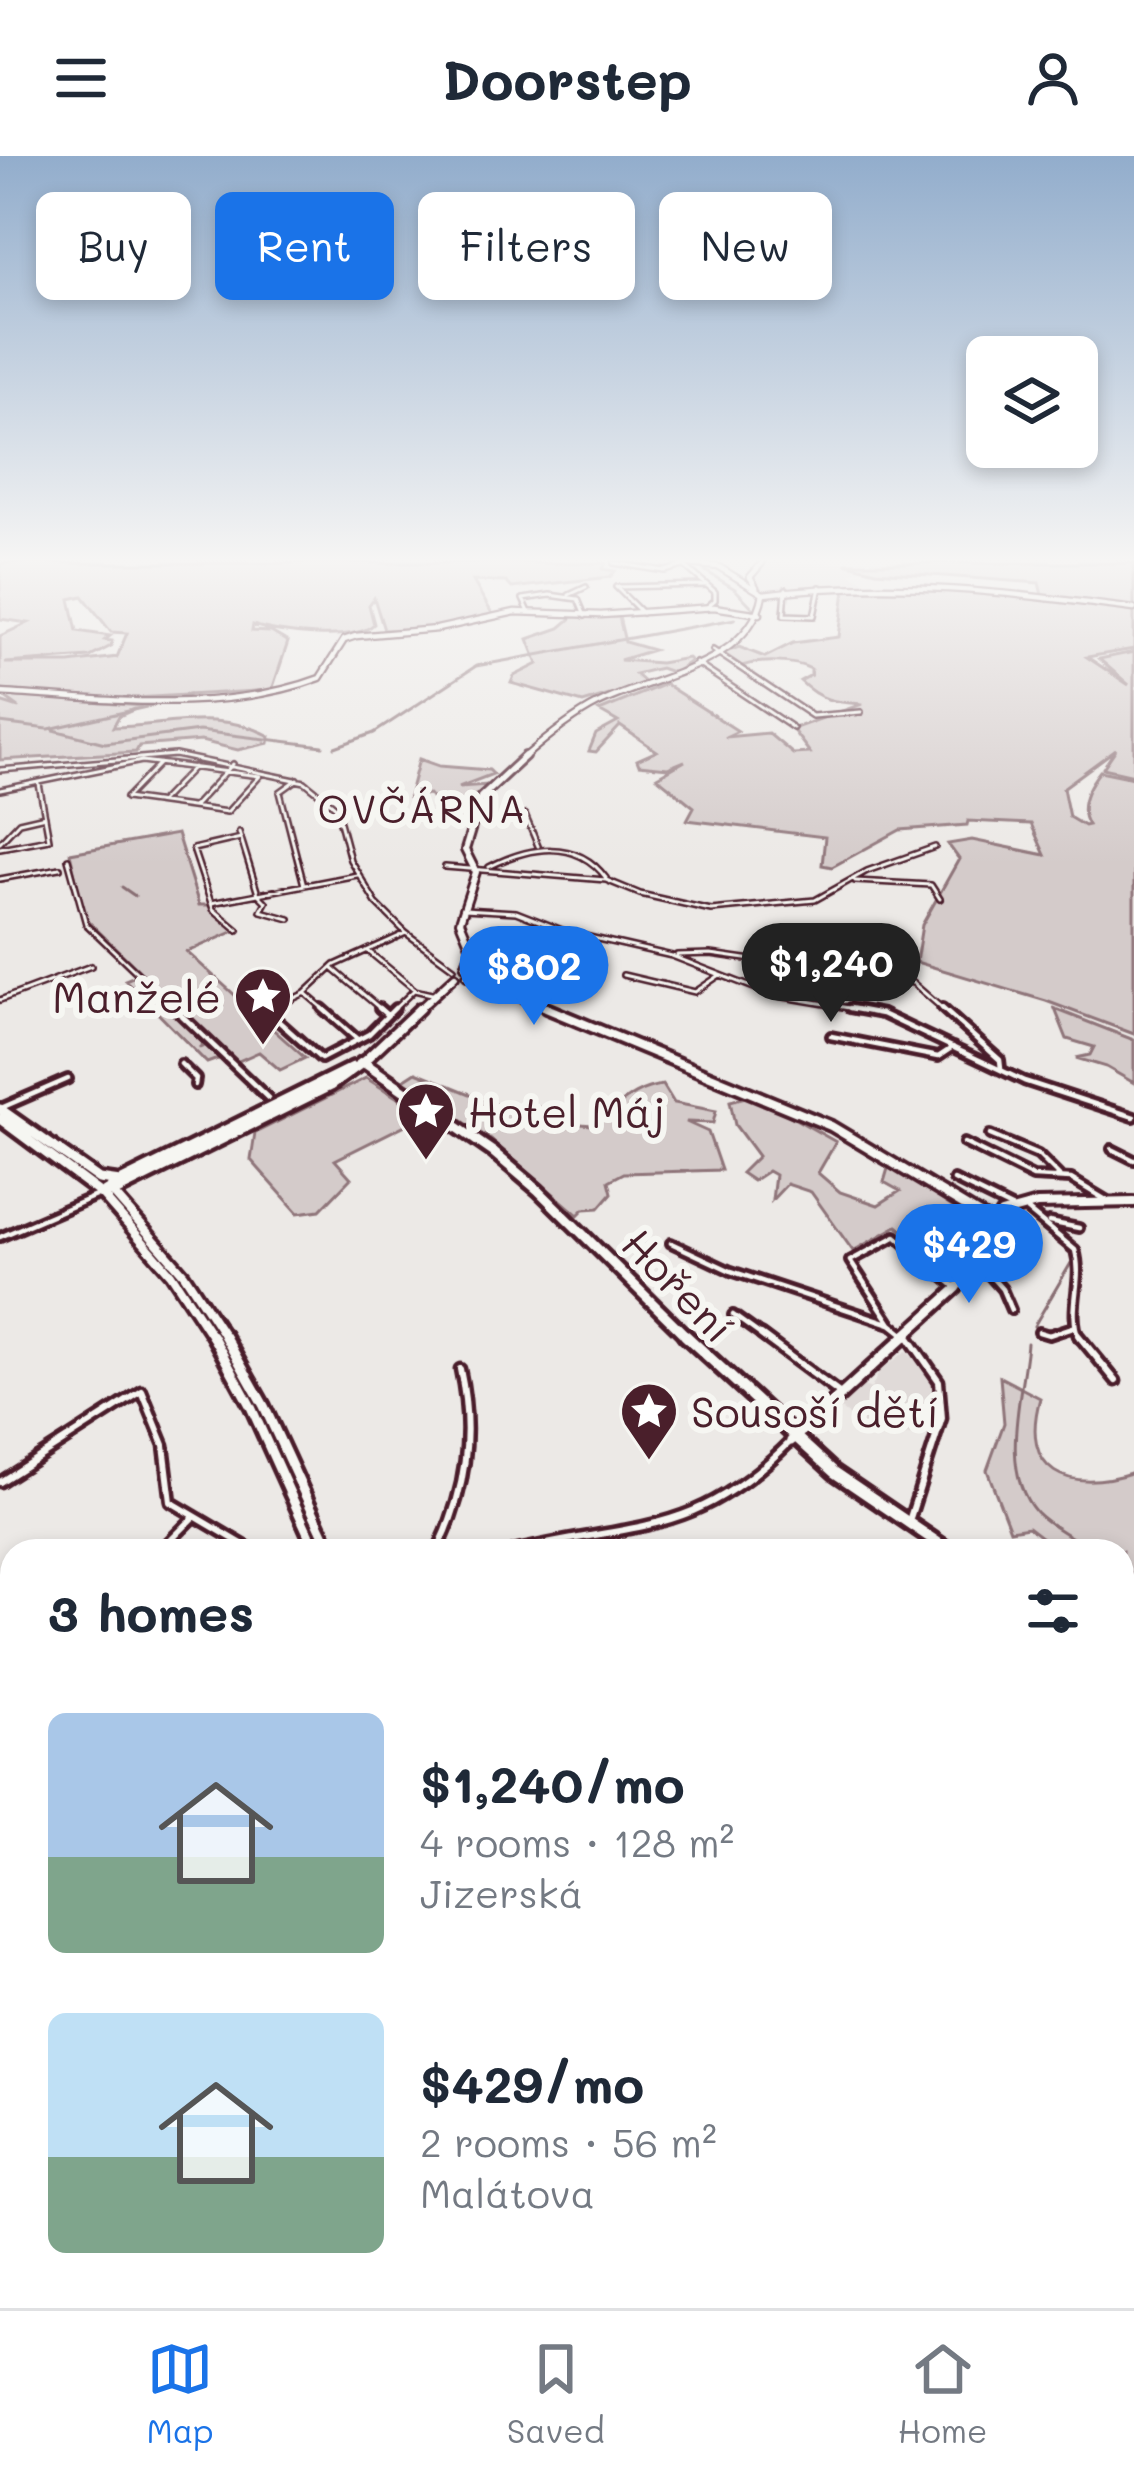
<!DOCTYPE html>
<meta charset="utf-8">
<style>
:root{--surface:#fff;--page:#f2f2f3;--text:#1f2937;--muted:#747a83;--line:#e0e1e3;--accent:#1a73e8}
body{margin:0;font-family:Mali,sans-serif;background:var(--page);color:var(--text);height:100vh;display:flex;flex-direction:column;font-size:45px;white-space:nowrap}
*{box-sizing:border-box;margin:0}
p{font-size:39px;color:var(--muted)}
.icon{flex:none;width:66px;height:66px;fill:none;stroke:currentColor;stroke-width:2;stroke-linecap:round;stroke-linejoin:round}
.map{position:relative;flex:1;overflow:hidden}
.sheet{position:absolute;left:0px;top:1383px;width:1134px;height:771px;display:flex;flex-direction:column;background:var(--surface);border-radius:36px 36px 0 0;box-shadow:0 6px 18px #0003}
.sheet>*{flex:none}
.guide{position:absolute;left:36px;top:36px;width:1062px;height:108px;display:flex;gap:24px}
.tools{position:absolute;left:966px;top:180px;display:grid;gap:24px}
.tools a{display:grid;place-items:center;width:132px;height:132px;border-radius:18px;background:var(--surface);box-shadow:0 6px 18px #0003;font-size:60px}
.price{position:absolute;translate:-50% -102px;padding:0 27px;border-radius:42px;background:var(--accent);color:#fff;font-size:39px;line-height:78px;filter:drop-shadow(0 3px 6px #0008)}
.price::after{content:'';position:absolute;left:50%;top:72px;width:36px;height:27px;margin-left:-18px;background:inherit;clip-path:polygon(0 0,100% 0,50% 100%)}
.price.current{background:#222;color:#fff}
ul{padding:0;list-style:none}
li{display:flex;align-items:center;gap:36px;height:300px;padding:0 48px}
li span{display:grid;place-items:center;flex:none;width:336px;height:240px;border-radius:18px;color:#555}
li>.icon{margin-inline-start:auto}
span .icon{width:144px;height:144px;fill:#fffc;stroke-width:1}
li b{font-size:51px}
h2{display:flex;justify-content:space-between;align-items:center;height:144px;padding:0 48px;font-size:51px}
.chip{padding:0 42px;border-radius:18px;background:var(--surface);box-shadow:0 6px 18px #0003;font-size:42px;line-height:108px}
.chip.current{background:var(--accent);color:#fff}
header{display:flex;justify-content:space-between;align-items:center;height:156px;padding:0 48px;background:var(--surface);font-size:54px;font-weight:700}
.menu{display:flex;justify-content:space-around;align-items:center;height:168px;border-top:3px solid var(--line);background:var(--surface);font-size:33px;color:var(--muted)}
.menu a{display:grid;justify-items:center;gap:6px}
.menu .current{color:var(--accent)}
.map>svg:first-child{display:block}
.built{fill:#e0dad8}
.green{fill:#d4cbca;stroke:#8f757a;stroke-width:3;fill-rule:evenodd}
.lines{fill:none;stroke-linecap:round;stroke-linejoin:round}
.stream{stroke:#886e73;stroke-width:3}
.street-far3-casing{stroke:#4a1f2b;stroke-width:8}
.street-far2-casing{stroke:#4a1f2b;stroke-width:14}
.street-far1-casing{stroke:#4a1f2b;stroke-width:15}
.street-casing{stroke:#4a1f2b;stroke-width:16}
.secondary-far4-casing{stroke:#4a1f2b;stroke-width:9}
.secondary-far3-casing{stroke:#4a1f2b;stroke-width:12}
.secondary-far2-casing{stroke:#4a1f2b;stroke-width:16}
.secondary-far1-casing{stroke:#4a1f2b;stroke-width:18}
.secondary-casing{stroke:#4a1f2b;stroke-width:21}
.primary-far1-casing{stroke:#4a1f2b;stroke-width:18}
.primary-casing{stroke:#4a1f2b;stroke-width:20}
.street-far3{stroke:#f6f6f2;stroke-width:3}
.street-far2{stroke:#f6f6f2;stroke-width:4.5}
.street-far1{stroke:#f6f6f2;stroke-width:6}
.street{stroke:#f6f6f2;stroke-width:8}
.secondary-far4{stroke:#f6f6f2;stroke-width:4.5}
.secondary-far3{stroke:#f6f6f2;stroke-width:6}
.secondary-far2{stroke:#f6f6f2;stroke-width:8}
.secondary-far1{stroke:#f6f6f2;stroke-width:9}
.secondary{stroke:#f6f6f2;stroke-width:12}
.primary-far1{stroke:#f6f6f2;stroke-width:9}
.primary{stroke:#f6f6f2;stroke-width:10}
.labels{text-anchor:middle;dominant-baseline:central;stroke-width:12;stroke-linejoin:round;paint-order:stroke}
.far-neighbourhood-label{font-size:39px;letter-spacing:3px;fill:#4a1f2b;stroke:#f6f6f2}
.poi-label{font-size:42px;fill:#4a1f2b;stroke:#f6f6f2;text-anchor:start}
.street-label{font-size:42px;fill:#4a1f2b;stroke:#f6f6f2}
</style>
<header><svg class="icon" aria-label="menu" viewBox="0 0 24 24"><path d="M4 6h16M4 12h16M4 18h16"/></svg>Doorstep<svg class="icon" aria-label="person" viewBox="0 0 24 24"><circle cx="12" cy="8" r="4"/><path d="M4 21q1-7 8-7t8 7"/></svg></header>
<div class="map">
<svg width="1134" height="2152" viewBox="0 0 1134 2152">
<rect width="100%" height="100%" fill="#ece9e6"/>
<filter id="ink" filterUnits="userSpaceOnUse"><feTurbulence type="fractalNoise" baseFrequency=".00833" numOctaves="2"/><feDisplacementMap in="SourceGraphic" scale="24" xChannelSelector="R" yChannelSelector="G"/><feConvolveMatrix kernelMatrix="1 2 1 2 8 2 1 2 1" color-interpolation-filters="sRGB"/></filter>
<g filter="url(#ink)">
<path class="built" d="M766,407h79l15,6 -10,5 17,8 -2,4 -102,5 -9,-13z
M906,1195l26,25 6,33 -17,-4 -8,30 -43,-3 -33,-26 24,-21 10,4 8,-17z"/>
<path class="green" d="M0,407h606l-3,6 12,2 -5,6 -98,11 -6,-6 -33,-1 20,34 -51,12 -58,3 -10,-32 -5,7 5,19c-19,19 -95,10 -121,1l-1,6 19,1 17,10 -16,48 -155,9 -117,-9v-54l28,-13 -28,-4zM83,440l28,36 16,1 -10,24 -48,6h-64l85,-6 21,-11 1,-5 -7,-1 5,-4 -33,-5 -7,-32z
M845,407h289v46l-92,-14 -3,-12 -163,-12z
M976,433l158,22v38l-47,8 42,28 -30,-26 35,-7v123l-31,-7 13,-19 -53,39 6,29 15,9 4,-1c-12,-19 1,-40 12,-54l34,7v256l-88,-33 -130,-39 6,-37 37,-66 -11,-15 24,-4 73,15 -14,-31 -63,-3 -1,4 -67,5 -68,37 -10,-2 3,-28 -138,-17 7,-13 -37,-30 28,-16 -17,7 -29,-3 -2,-5 20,-9 -37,-25 -24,26 -7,-1 7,-17 22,-12 -19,-11 66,-27 73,47 -13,6 43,-4 25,21 17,-1 -18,-24 70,-25c-27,-2 -42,-3 -62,-23l11,-6v-6c-17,-9 -51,-9 -69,-3l-19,-13 16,-6 26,10 28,-14 46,-6 6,-47z
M573,461h46l6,25 28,8 -33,10 40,3 28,-5 3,3 -17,12 -14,-5 -25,6 11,10 -63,19 -72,-20 3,-7 24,-12 -10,-25 32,-11z
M13,540l129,10 -23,10 -6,11c53,-1 106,-18 157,9l-1,7 -31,7 -37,-9 -62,5 -3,6 -136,8v-58l19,6 -14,-10z
M419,603l20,7 50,4 4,4 -34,13 29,-2 -24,20 -22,6 -13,-17 -20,3z
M177,678l22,71h9l27,26 -48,21 118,106 -25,12 -21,-18 -25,11 -149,-145 -15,-65z
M135,820l70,67 -6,5 8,-3 11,14 -11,4 -82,-83z
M1055,853l79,31v43l-28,-16 -30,-9 14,-3 4,-8 -27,-8z
M416,916l86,35 26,-3 30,9 9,10 26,2c25,-17 39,-37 70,-40l11,18 42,8 -3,12 -27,-1 22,10 13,38 -97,3 -15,8 3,12 -13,15 -15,1 -6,6 -87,-75 -89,-59z
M366,922l59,37 -90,45 16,18 -31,32 -22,3 -47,-53 4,-27z
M753,939l83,47 -18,31 22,19 38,13 22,-14 -16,-9 5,-17 86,57 -16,34 -25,-2 -37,-28 -44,25 -42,-59 -24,-8 -15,16 3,-25 -7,-4 -15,10 -12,-8 17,-17 -23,-31 -5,-24z
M1000,1221l40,21c-21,75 28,96 94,74v124l-12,-4v-41h-63l-31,-24 -18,3 -23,-60 17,-47z
M306,2142h187l-4,10h-181z"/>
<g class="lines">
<path class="stream" d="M694,408l41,25 20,21
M174,544l15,-5
M0,567l48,6
M49,573l115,-26
M54,574l51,13 94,-12 124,15
M335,591l39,-14 102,-67 259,-47
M122,731l13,9
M1034,1170l37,-63
M1027,1187c-4,50 -29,126 9,169 14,15 38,24 54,39
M1122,1413l12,5"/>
<defs>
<path id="street-far3" d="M614,407l51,8 22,-6
M686,411l29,25v8l-9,8
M786,433l-2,26 30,1 6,-29
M569,439l17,-8
M529,456l-6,-13 27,-4 28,4 7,17
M642,457l-26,-26 90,-2
M713,494l99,66 49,-4
M696,507l97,65
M0,614l175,-15 130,27 31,25 14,53 26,43 30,30 48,35
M298,623l-18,13 24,93
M0,634l142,-29 118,15
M126,642l101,14 33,-36
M126,642l34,-35
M160,646l34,-35
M193,651l40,-43
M525,659l13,31
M239,676l19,62 8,8 -5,9 29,8
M0,686l19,-20 26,-6
M0,692l49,-9 -10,-55
M68,703l18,65 91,87
M445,711l161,13 34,14 71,16 104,-10 52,-29 68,-24
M489,711c39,-20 87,-30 117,11
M0,723l60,-11
M855,725l76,4 9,14
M211,747l146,-28
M464,753l52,3 51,20 105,24 100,39 95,16
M238,774l-25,-21 -20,-60 48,-11
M368,795l46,38
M677,799l34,-1 202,29 32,28
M332,812l51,43
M623,819l72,17 25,-17
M305,837l21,18
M0,844l91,-34
M268,855l37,-18 30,-28 69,-31
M392,855l22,-21 22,5"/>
<path id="street-far2" d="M174,852l94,90
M270,852l-4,2 55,49 48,-25 26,-26
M322,852l35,31
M379,852l8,7
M850,852l32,6 142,67 110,36
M942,852l58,52 1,9
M831,880l107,21 15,-10
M181,908l15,15 -1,6
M1,952l67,-29
M990,979l48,20 21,21
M964,987l69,34 38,2 35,21
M1112,993l22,11
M954,1024l59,29
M1027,1054l48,40c9,30 -8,59 4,88
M1049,1066l30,6
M0,1081l100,-43
M991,1081l3,6 -8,28 16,18 9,21
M671,1087l60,28 160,53
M733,1159l32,23
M1039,1176l10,3 24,-8
M905,1179l-14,-11 -41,-63 46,-25 61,52"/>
<path id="street-far1" d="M761,1179l78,58
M1078,1179l38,46
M909,1182l30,43 3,37 -33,103
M0,1326l142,-91 22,54 7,57 83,49
M160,1395l34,-34
M437,1395c29,-59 37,-117 23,-182
M514,1395c123,-30 179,-12 277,-110
M0,1520l12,3"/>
<path id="street" d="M1122,1636l12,-8
M1122,1680l12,10
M0,1853l12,11
M0,1964l12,-16
M1122,2111l12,32
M174,2142v10
M961,2142l5,10
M634,2152l17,-10"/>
<path id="secondary-far4" d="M681,407l38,4 44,27
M756,431l-6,-10 12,-14
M763,438c132,-16 241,-2 371,15
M0,537c103,6 222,22 320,-15l24,-38 12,-4 81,-7 78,-17 86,3 113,-8 46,7
M522,603c22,-19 50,-42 76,-55 55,-28 152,-38 165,-110"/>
<path id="secondary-far3" d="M465,810l7,-16 -12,-29 16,-49 -11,-22 16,-53 44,-41
M467,820l86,35
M417,855l38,-35"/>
<path id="secondary-far2" d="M546,852l285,118 162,97
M363,906l57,-54
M119,1027l-18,11 70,80 42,64
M112,1036l72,82 42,64
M902,1182l55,-50 44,-74 36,-10 97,-2"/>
<path id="secondary-far1" d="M212,1179l39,72 65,144
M224,1179l40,71 67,145
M791,1285l115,-106"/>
<path id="secondary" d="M619,2142l5,10"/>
<path id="primary-far1" d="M363,906l130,90 45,38 150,148
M0,953l99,70 21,3 233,-115
M0,963l101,75 12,-1 217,-107 33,-24"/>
<path id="primary" d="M685,1179l149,137 116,79
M1122,1477l12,5"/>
</defs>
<use href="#street-far3" class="street-far3-casing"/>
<use href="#street-far2" class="street-far2-casing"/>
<use href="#street-far1" class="street-far1-casing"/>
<use href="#street" class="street-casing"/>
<use href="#secondary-far4" class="secondary-far4-casing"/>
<use href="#secondary-far3" class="secondary-far3-casing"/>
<use href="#secondary-far2" class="secondary-far2-casing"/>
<use href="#secondary-far1" class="secondary-far1-casing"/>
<use href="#secondary" class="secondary-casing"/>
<use href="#primary-far1" class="primary-far1-casing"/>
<use href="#primary" class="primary-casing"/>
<use href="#street-far3" class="street-far3"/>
<use href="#street-far2" class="street-far2"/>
<use href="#street-far1" class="street-far1"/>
<use href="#street" class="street"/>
<use href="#secondary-far4" class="secondary-far4"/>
<use href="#secondary-far3" class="secondary-far3"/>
<use href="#secondary-far2" class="secondary-far2"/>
<use href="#secondary-far1" class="secondary-far1"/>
<use href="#secondary" class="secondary"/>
<use href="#primary-far1" class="primary-far1"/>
<use href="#primary" class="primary"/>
</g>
</g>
<linearGradient id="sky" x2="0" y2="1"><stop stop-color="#92adcc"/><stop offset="0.57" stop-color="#f6f5f4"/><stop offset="1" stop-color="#f6f5f4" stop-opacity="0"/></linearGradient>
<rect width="1134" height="708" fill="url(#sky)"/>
<defs>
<symbol id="sight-pin" viewBox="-11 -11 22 30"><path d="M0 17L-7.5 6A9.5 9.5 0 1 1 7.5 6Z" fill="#4a1f2b" stroke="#f6f6f2"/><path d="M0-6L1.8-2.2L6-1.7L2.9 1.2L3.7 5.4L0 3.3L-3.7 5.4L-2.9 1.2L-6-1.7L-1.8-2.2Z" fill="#fff"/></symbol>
</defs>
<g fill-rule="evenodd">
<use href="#sight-pin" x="230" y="807" width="66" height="90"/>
<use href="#sight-pin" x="393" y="922" width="66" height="90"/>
<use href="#sight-pin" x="616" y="1222" width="66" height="90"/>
</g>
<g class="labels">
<g class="far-neighbourhood-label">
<text x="423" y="651">OVČÁRNA</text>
</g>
<g class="poi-label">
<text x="221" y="840" text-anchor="end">Manželé</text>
<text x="468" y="955">Hotel Máj</text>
<text x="691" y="1255">Sousoší dětí</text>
</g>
<g class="street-label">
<text transform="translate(679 1129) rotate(46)">Hoření</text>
</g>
</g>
</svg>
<div class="tools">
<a><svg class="icon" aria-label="layers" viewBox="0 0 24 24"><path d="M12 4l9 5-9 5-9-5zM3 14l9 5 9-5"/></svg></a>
</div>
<b class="price current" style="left:831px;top:869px">$1,240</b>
<b class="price" style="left:534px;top:872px">$802</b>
<b class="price" style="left:969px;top:1150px">$429</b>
<div class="guide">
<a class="chip">Buy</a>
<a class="chip current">Rent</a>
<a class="chip">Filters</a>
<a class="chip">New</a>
</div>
<section class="sheet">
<h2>3 homes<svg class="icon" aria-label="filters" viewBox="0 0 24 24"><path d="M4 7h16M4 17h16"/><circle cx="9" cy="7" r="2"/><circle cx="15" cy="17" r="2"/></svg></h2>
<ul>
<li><span style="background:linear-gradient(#a9c7e8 60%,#7fa58c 0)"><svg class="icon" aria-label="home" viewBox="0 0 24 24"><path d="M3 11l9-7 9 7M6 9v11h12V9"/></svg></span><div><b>$1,240/mo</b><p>4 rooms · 128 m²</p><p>Jizerská</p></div></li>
<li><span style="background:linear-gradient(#bfe0f5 60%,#7fa58c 0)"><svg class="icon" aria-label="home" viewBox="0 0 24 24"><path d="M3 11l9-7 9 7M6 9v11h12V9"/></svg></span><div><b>$429/mo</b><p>2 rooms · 56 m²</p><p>Malátova</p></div></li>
</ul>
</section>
</div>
<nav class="menu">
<a class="current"><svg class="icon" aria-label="map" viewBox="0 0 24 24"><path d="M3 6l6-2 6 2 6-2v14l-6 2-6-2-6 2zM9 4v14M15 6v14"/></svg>Map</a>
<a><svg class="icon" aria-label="saved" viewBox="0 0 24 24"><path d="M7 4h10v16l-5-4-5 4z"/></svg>Saved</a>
<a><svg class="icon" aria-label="home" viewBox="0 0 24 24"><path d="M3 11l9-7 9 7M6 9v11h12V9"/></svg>Home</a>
</nav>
